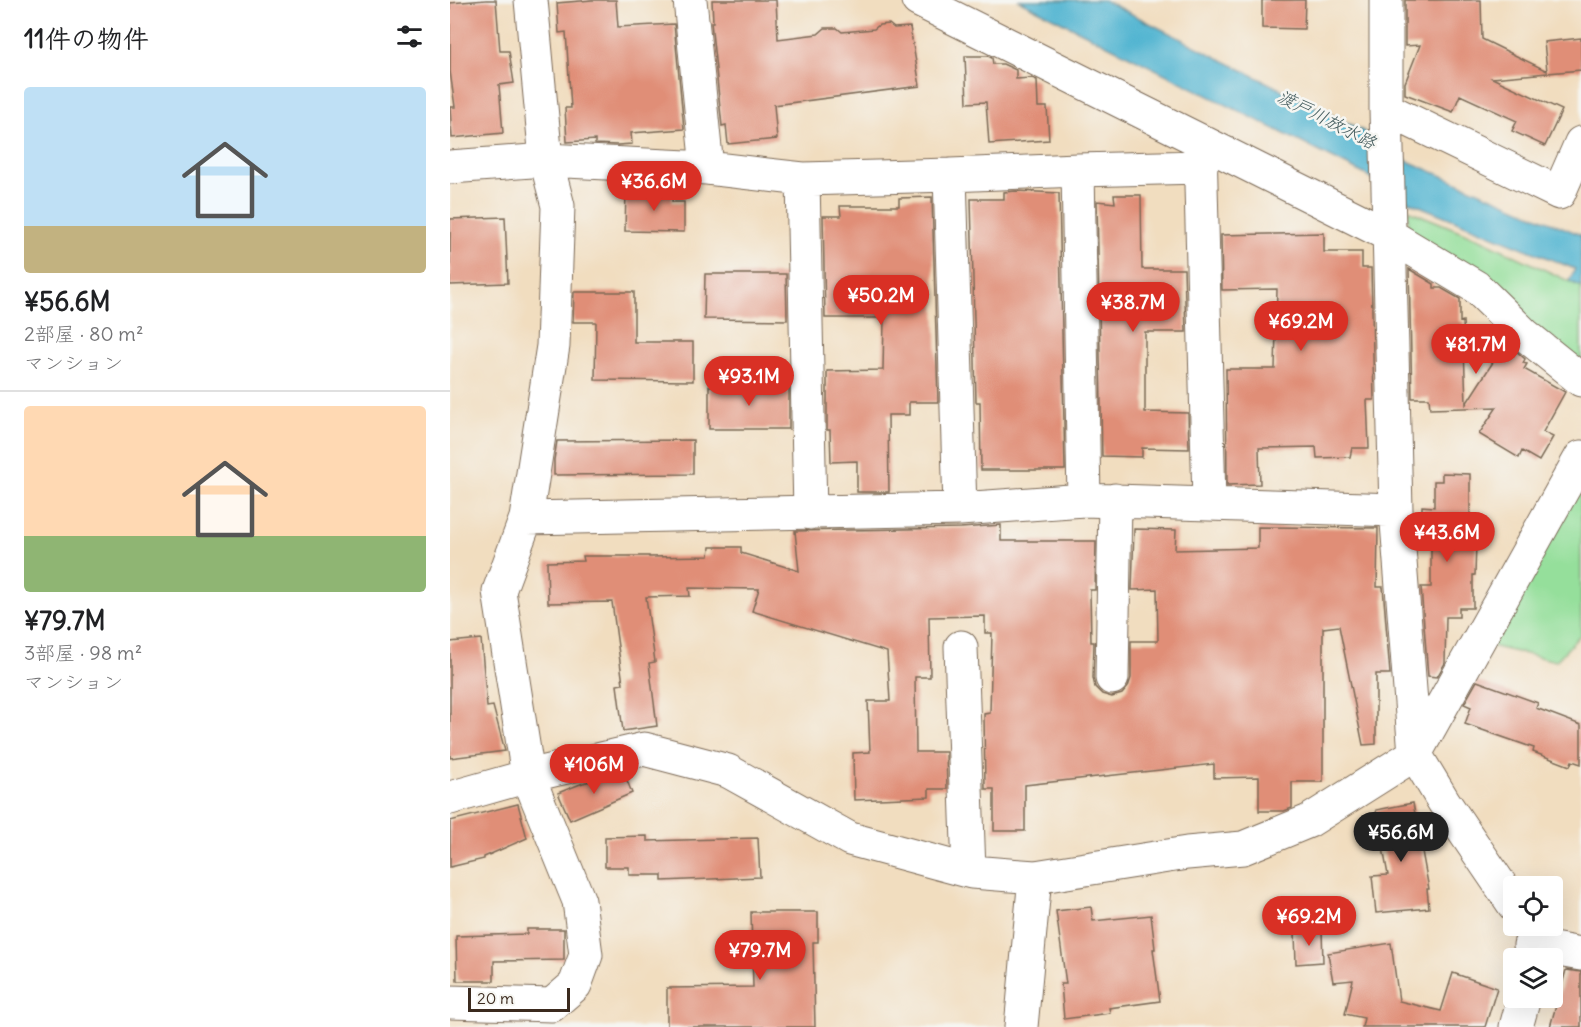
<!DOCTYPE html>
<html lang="ja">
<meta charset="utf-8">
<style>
:root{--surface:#fff;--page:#f6f6f6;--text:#202124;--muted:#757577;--line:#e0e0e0;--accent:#d93025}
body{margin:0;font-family:Delius,"Klee One",sans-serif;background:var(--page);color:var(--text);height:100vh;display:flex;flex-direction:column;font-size:22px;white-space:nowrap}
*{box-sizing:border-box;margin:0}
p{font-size:20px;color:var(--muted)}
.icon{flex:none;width:33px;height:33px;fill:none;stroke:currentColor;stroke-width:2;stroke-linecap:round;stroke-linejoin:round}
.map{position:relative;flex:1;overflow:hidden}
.drawer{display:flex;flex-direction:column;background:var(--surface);width:450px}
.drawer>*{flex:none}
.fabs{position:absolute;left:1053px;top:876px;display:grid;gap:12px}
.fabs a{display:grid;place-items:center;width:60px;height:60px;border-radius:6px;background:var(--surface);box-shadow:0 6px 24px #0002;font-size:30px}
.scale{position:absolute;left:18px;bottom:15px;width:102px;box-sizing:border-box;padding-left:6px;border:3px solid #3b2a1e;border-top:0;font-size:16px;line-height:21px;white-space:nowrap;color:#3b2a1e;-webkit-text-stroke:4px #f6f6f2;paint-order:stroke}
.price{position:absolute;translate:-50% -51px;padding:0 14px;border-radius:21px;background:var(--accent);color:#fff;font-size:20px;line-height:39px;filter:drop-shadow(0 2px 3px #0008)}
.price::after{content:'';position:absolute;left:50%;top:36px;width:18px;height:14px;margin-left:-9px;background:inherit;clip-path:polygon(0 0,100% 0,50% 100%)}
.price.current{background:#222;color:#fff}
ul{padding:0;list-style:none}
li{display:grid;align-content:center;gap:12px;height:318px;padding:0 24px}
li+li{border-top:2px solid var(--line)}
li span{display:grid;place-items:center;height:186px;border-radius:6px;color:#555}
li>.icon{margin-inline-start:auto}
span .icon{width:108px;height:108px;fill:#fffc;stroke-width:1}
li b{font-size:26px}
h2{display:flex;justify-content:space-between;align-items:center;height:72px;padding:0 24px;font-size:26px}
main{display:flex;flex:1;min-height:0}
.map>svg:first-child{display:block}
.green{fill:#95df9b;stroke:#68845c;stroke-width:1.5}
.water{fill:#52b5d1;stroke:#467078;stroke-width:1.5}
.building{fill:#e08e77}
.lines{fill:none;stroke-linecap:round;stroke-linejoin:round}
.minor-casing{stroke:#7b6956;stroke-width:35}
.minor{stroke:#fff;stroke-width:33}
.labels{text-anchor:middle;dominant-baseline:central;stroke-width:5;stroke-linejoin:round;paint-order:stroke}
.water-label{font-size:18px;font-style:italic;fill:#435b5d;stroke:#f6f6f2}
</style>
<main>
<section class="drawer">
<h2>11件の物件<svg class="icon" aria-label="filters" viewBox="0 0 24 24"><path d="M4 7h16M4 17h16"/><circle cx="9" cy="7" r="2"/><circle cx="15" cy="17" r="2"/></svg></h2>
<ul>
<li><span style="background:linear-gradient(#bfe0f5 75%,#c2b280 0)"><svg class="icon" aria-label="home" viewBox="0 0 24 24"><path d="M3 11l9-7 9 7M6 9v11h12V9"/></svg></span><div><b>¥56.6M</b><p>2部屋 · 80 m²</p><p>マンション</p></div></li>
<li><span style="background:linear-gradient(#ffd9b3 70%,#8fb573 0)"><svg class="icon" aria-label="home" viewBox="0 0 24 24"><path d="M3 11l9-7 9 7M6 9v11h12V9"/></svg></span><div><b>¥79.7M</b><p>3部屋 · 98 m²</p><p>マンション</p></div></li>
</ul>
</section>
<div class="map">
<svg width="1131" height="1027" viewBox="0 0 1131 1027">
<rect width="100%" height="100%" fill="#f6f6f2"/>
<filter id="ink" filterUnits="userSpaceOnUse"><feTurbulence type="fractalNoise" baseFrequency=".0167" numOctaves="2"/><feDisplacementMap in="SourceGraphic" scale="12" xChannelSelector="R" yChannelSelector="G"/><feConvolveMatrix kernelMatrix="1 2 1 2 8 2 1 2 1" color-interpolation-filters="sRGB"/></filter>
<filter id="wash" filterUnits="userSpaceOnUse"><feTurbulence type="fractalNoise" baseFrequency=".008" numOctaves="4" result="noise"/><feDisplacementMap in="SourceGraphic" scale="24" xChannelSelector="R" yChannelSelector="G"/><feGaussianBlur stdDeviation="1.35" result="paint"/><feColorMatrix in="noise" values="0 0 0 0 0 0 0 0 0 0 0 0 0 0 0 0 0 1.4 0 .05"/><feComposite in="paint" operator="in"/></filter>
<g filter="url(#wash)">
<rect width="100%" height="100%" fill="#f1ddbf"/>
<path class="green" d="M958,210l74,30 99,47v95l-172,-136z
M1131,457v177l-25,27 -79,-18z"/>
<path class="water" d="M568,0h86l259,131 35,26 183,78v52l-12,-6 6,-12 -175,-71 -32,-22z"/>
<g id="blocks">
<path class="building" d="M36,0h10l4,51h9l5,32 -15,2 4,48 -51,5 -2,-31h5l-5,-36v-68z
M142,0h24l2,27 56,-3 10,105 -53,4 1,11 -15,1 -22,-1v-4l-28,2 -2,-34h6l-5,-76 -7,1 -2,-30z
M262,0h64l2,39 40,-5 7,-6h12l5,4 32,-3 5,-4 10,-1 5,4 16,-1 10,59 -146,19 3,34 -49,5 -2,-19 -4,1 -11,-104h2z
M812,0h43l-1,29 -42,-1z
M955,0h76l1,39 65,32 -3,-29 37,-4v32l-89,8 70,32 -17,36 -33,-15 5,-10 -57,-26 -7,17 -48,-18v-11l15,-38 -15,1z
M515,56h23l4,2 1,6h10l13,6v9l16,-1 5,2 1,27h9l2,33 -60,4 -3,-42 -19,1z
M176,191l47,1 -1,10h12v30l-59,-1z
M566,191l43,2 6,277h-84l-1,-68h-4l-5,-203h33v-7z
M664,195h27l1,74h42l2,63h-41v80l43,1 1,36 -47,-1v9l-40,-1 -5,-255 18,2z
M482,197l6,205h-29v13h-21l1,77h-32v-31l-26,1 -1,-32h-3v-59l56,-1 1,-52h-59l-2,-102h18l-1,-10h59v-8z
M55,217l3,66 -58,2v-66z
M874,233v19h38v16h9l3,132h-7l2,48h-17l-2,9 -33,1 -1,-11 -57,1 1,36 -33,1 -1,-116h49l2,-80 -55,1 -1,-55z
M959,269l25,15v4h7l19,11v23l3,-1 3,83 40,-62 19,17 -2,4 4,1 -3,5 41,23 -22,40 10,5 -14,24 -17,-10 -3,7 -40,-24 18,-27 -67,2 -1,-11h-17z
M255,274h81l1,46 -83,-1z
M124,292h60v50h59v39l-98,-1 1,-58h-23z
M259,386h80v43h-80z
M243,440v34l-139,1v-15l3,-19z
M992,473l28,1v69h6l-1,32h-2v33h-14v9h-13l-1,46 -8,14 -9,-1 -7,-89h10v-53h-9v-28l12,1v-26h8z
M551,525v16h95l-1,49h-5l1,52h3l-1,36 2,9 7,7 10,3 10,-3 6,-7 3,-9v-37h27l-1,-52 -25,1 2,-61 42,1 -1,20 83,-2v-21l120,1 -1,59h6l7,87h-14v70l-13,1 -24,-119 -16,2v154h-31v26l-8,3h-25v-34l-45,1v-14l-189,21v46h-31v-42h-9l-1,-75 6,-1 2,-80h-7v-17l-56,1 1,60h-15l1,75h30l1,37h-18v8l-75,3 -1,-47 17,-1 -2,-51h22l-3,-49 -135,-41 7,-22 -70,-1 1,8 -44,1 9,65 -6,1 8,63 -34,5 -6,-46 6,-1 -11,-82 -64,1 -1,-41 37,-1 -1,-5h66v1l60,-1 1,-9h31v6l58,18 -4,-40 166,-3z
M31,639l6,68 6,-1 12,45 -55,7v-116z
M1027,681l61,22 -2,5 45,17v39l-9,-3 -2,5 -37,-14 1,-4 -69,-24 6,-17 -7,-3z
M174,773l8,20 -62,27 -12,-27 25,-10z
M963,803l16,86h-2l2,19 -53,5 -4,-37 16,-1 -12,-65z
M68,804l9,34 -43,19v2l-34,8v-46z
M197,836v5l111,-3 2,39 -98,4v-6h-33v-8h-24v-30z
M641,907l2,14 58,-6 4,34h-2l7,52 -51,7 1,5 -46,6 -3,-35h5l-10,-73z
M301,912h67v30h-5l2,85h-148v-39l86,-1z
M77,929h37v31l-70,1v20h-37l-1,-45 71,-2z
M872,930l1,32 -27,2 -1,-32z
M941,943l8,58 42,10 12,-38 44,15 -12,39h-123l2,-9 -19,-4 8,-34 -20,2 -5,-29z
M1116,970l15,2v55h-31z"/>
</g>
</g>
<g filter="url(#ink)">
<use href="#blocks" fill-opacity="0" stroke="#7b6956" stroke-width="1.5"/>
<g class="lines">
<defs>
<path id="minor" d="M240,0l17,168
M468,0l471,235 87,52 48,47 57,46
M936,0v109l10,401 19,244 29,48 70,103
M936,109l173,84 22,-50
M750,145l9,358
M0,167l96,-7 161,8 96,11 147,-4 128,-5 123,-3
M628,170l6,330
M500,175l10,334
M353,179l7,334
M76,518l434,-9 124,-9 312,10
M511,647l8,224
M662,678l3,-178
M0,798l78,-22 116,-27 84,22 122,68 122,33 63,5 152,-24 56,-5 66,-27 106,-67 166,-297
M1080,945l51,9
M0,1002l102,3 23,-20 11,-30 -7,-54 -51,-125 -29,-185 27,-73 27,-172 5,-140 -12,-46 -15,-160
M571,1027l14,-150
M1066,1027l8,-29"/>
</defs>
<use href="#minor" class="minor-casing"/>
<use href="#minor" class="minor"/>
</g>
</g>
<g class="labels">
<g class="water-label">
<text transform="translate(877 119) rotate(27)">渡戸川放水路</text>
</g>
</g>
</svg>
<div class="fabs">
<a><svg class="icon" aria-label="locate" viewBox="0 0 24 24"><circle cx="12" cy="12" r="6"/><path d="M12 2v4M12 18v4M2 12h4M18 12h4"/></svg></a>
<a><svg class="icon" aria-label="layers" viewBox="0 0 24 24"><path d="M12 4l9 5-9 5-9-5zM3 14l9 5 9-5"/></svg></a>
</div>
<div class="scale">20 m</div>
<b class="price" style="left:204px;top:212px">¥36.6M</b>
<b class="price" style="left:431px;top:326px">¥50.2M</b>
<b class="price" style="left:683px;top:333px">¥38.7M</b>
<b class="price" style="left:851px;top:352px">¥69.2M</b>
<b class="price" style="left:1026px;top:375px">¥81.7M</b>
<b class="price" style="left:299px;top:407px">¥93.1M</b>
<b class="price" style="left:997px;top:563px">¥43.6M</b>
<b class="price" style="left:144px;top:795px">¥106M</b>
<b class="price current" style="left:951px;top:863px">¥56.6M</b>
<b class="price" style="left:859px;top:947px">¥69.2M</b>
<b class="price" style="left:310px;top:981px">¥79.7M</b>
</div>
</main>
